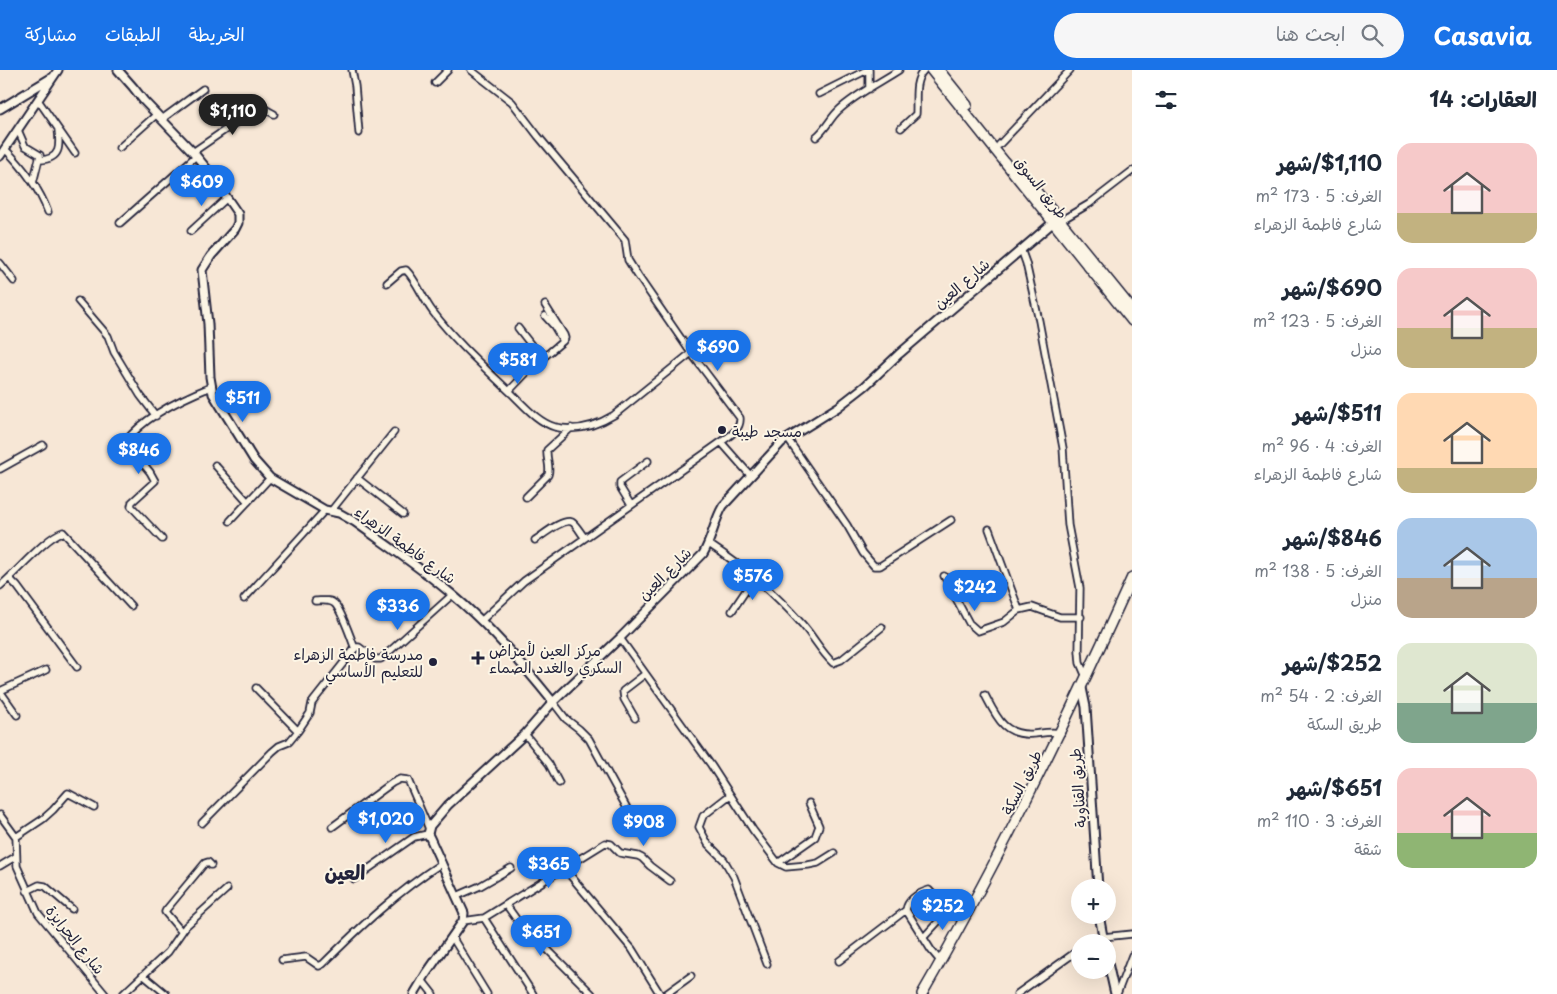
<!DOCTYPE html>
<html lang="ar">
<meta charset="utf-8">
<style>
:root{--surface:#fff;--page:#f6f6f7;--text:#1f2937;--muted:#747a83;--accent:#1a73e8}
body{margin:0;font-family:"Playpen Sans","Playpen Sans Arabic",sans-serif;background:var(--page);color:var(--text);direction:rtl;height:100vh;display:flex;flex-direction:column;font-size:19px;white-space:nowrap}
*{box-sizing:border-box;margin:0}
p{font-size:16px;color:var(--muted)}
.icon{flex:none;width:28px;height:28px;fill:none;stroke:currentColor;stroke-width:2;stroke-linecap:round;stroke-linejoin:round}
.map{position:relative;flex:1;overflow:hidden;direction:ltr}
.drawer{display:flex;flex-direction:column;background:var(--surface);width:425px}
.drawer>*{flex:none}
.fabs{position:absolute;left:1071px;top:809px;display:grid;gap:10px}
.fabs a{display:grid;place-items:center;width:45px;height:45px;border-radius:50%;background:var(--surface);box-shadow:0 5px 20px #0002;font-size:25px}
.price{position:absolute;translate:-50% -42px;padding:0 11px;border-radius:18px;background:var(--accent);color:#fff;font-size:16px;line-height:32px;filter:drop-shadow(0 1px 2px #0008)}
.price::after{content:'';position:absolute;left:50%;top:30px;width:15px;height:11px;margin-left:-8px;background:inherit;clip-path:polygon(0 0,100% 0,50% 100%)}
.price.on{background:#222;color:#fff}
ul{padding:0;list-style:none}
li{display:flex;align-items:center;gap:15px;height:125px;padding:0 20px}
li span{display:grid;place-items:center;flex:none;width:140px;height:100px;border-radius:15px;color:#555}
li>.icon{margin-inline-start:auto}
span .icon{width:60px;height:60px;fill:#fffc;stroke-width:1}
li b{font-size:21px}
h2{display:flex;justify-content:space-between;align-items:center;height:60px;padding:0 20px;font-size:21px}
header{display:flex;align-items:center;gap:30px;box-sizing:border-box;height:70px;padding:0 25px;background:var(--accent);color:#fff}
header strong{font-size:24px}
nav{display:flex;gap:28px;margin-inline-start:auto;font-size:18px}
.search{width:350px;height:45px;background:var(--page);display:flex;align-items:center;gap:12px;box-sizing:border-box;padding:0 18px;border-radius:28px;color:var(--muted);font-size:19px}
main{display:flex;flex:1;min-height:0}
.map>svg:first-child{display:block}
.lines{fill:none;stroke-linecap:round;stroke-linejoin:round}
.minor-casing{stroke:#22223b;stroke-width:9}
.tertiary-casing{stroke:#22223b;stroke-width:11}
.primary-casing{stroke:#22223b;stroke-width:12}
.minor{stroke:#fcf5e5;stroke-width:5.5}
.tertiary{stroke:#fcf5e5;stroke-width:7}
.primary{stroke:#fcf5e5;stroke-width:9}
.poi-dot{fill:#22223b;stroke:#fcf5e5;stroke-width:2}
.labels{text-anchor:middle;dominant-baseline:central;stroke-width:4;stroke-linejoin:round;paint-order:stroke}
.street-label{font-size:15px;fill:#22223b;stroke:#fcf5e5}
.poi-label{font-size:15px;fill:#22223b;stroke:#fcf5e5;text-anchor:start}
.district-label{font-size:20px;font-weight:bold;fill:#22223b;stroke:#fcf5e5}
</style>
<header>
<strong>Casavia</strong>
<div class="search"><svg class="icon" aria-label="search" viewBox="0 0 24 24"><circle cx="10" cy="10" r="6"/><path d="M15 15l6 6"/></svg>ابحث هنا</div>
<nav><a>الخريطة</a><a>الطبقات</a><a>مشاركة</a></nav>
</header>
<main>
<section class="drawer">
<h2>العقارات: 14<svg class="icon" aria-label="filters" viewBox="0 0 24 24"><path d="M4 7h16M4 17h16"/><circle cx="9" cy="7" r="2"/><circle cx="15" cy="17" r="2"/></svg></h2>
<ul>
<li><span style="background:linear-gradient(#f6c9c9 70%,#c2b280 0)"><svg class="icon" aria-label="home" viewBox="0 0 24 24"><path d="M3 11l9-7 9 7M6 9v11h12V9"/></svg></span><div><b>$1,110/شهر</b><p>الغرف: 5 · 173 m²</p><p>شارع فاطمة الزهراء</p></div></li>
<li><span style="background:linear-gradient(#f6c9c9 60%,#c2b280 0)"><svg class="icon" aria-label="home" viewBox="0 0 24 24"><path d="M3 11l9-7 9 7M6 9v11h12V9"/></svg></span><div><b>$690/شهر</b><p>الغرف: 5 · 123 m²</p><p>منزل</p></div></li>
<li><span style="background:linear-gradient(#ffd9b3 75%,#c2b280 0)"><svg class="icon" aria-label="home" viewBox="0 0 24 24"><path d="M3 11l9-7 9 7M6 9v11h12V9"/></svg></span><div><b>$511/شهر</b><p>الغرف: 4 · 96 m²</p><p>شارع فاطمة الزهراء</p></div></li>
<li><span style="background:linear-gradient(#a9c7e8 60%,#b9a48a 0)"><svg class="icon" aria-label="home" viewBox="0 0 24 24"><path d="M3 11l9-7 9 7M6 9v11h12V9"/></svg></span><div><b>$846/شهر</b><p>الغرف: 5 · 138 m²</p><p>منزل</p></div></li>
<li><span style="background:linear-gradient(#dfe7d0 60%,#7fa58c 0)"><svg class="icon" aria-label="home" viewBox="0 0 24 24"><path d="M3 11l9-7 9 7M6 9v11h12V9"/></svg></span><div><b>$252/شهر</b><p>الغرف: 2 · 54 m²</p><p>طريق السكة</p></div></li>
<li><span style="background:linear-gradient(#f6c9c9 65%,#8fb573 0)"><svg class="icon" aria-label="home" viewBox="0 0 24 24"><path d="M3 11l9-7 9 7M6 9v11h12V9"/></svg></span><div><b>$651/شهر</b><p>الغرف: 3 · 110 m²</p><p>شقة</p></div></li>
</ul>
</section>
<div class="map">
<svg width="1132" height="924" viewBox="0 0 1132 924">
<rect width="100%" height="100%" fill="#f7e7d6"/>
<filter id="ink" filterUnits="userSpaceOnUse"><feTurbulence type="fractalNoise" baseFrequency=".02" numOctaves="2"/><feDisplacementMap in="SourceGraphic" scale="10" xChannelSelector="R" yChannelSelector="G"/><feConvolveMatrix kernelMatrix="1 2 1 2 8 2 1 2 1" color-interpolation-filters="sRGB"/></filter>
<g filter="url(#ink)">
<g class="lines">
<defs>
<path id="minor" d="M352,0l3,16 4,47
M471,0l41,32 26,34 87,104 3,20 10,16 53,77 49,65c1,12 -11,18 -19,24l-197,139 -43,40
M435,13l13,-13
M869,19v-19
M819,24l48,-24
M38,30l37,53
M162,49l41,-30
M901,58l15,-14c1,-15 -3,-33 8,-44
M18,60l7,16 15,9 -7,28 3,4
M816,67c11,-9 14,-19 23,-27 17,-16 40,-27 60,-40
M999,75l71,-75
M119,78l38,-34
M5,79c18,18 34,39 43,63
M193,82l64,-44h6l11,6
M40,85v5c21,-1 20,-14 18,-31
M1060,151l29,-17 43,-33
M120,153l76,-67
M191,161l36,-33
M1021,179l5,14 13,58 24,127 5,77 12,63 -1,63 1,12 6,14
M0,193l14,18
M387,213l14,-12 5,-1c11,11 17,29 27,42 23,30 50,54 77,80 13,12 27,30 45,35 21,5 41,-1 59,-12l77,-62
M78,231l30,35 6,16 26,43 16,21
M545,235l19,30 1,3 -2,3
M518,258l24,31
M509,321l23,-24 31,-26 -9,-15 -9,-10
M787,368l60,87 16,28 11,13h6l71,-46
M721,372l29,33
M215,395l33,37
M0,399l43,-24
M357,408l46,36
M526,427l22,-22c3,-8 -2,-16 -1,-25l24,-22
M631,435l-11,-18v-5l28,-21
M331,441l63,-79
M230,451l40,-43
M989,459l30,81 13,-3 28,10h21
M162,469l-31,-33 1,-4 23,-21 -5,-9 -25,-30c19,-25 58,-44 86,-55
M535,470c8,-5 28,-22 37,-18 5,3 9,12 13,16
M709,474c36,24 64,47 93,80 11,12 19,28 31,39l8,-3 41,-33
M944,506l25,47 9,8 26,-9 15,-12
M9,508l8,8 60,81
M0,516c16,-13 47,-50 63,-54l68,74
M244,529l81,-89
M315,531c7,0 15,-2 20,3 7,8 16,34 20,45
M732,541l23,-34
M620,568l91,127 42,65 25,33 8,4 22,-2 10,-2 16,-10
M256,618l42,43
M0,621l46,-21
M0,621l17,24
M985,625c12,23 19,41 48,39 10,-1 18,-3 28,-1
M553,632l13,17 13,10 10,10 44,80
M635,648l-11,-19 -1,-8 22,-17
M525,664l24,30 10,19
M730,725l-27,21 -4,11 9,17 16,16 10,17 33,87
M0,745l16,22 1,29 21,47 67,81
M202,753l70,-71 7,-6 10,-4 9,-11 12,-18 2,-10 3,-4 41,-52h3l16,12h6l71,-64
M332,757l60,-44 8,-4 8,1 21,49
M16,767l27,-18 10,-9 15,-17 26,14
M778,793l37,-26 4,-11 -10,-23
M0,796l15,-9
M564,798l68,81 28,45
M354,809l60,-42 14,-3
M27,821l12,-6 6,1 27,23
M457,826l23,-10 31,-18
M507,836l15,21 23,20 47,47
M484,848l49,76
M463,851l21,-3 121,-75 6,1 9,9 18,3 4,2 8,8 20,15
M181,861l-16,-19 1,-2 39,-47 3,-1 3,3
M452,867l35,57
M1103,867l29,-3
M923,868l25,-27
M1091,872l12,-2
M282,890l24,-3 13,9 4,-2c37,-37 74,-72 119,-101
M839,891l67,-51
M941,892l-10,-12 -25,-40c2,-11 13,-17 23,-20l19,21 16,10
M143,905l23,19
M422,910l11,14
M123,924l45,-42 18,-26 41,-37
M666,924l25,-18
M1017,924l63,-45
M1117,924l15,-39"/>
<path id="tertiary" d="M118,0l15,17 11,14 49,51 14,17 31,45v9l-3,6 -24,27 -9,14 6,54 2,53 3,17 41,66 16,18 55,32 14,3 16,9c40,29 82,57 118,91 29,27 55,58 80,89
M0,39l51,-31
M0,86l58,-86
M1082,618l4,19 12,181
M1099,845l5,27
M1108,893l7,31
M414,924l12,-20 37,-53 1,-8 -34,-75 -2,-4 2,-8 18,-21 77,-71 28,-32 67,-64 83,-84c9,-15 11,-33 20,-48l59,-64 56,-35 27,-21 34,-32 157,-134"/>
<path id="primary" d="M931,0l201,251
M939,0l28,35
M1019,100l113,139
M922,924c78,-135 146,-275 210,-417"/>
</defs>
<use href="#minor" class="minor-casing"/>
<use href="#tertiary" class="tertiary-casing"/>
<use href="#primary" class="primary-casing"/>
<use href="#minor" class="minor"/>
<use href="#tertiary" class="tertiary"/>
<use href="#primary" class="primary"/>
</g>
</g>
<g class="poi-dot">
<circle cx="722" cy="360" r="5"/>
<path d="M475.5 580.5h5v5h5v5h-5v5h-5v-5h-5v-5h5z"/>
<circle cx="433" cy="592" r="5"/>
</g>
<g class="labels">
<g class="street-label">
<text transform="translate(1042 117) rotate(52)">طريق السوق</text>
<text transform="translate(961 213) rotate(-41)">شارع العين</text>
<text transform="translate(406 474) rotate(36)">شارع فاطمة الزهراء</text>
<text transform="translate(664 503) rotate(-45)">شارع العين</text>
<text transform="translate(1021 712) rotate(-63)">طريق السكة</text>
<text transform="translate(1077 718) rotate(-94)">طريق القناوية</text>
<text transform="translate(76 869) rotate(51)">شارع الحرايزة</text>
</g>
<g class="poi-label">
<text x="732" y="360">مسجد طيبة</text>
<text x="489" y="579">مركز العين لأمراض<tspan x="489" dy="17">السكري والغدد الصماء</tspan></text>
<text x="423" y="583" text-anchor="end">مدرسة فاطمة الزهراء<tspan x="423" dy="17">للتعليم الأساسي</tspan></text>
</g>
<g class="district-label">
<text x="345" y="802">العين</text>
</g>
</g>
</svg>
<div class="fabs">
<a>+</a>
<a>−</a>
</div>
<b class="price on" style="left:233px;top:66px">$1,110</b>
<b class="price" style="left:202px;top:137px">$609</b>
<b class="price" style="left:718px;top:302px">$690</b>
<b class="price" style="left:518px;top:315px">$581</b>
<b class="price" style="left:243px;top:353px">$511</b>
<b class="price" style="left:139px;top:405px">$846</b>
<b class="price" style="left:753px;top:531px">$576</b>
<b class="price" style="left:975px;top:542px">$242</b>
<b class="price" style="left:398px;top:561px">$336</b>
<b class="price" style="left:386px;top:774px">$1,020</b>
<b class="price" style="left:644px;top:777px">$908</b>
<b class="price" style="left:549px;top:819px">$365</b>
<b class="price" style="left:943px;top:861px">$252</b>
<b class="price" style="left:541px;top:887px">$651</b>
</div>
</main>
